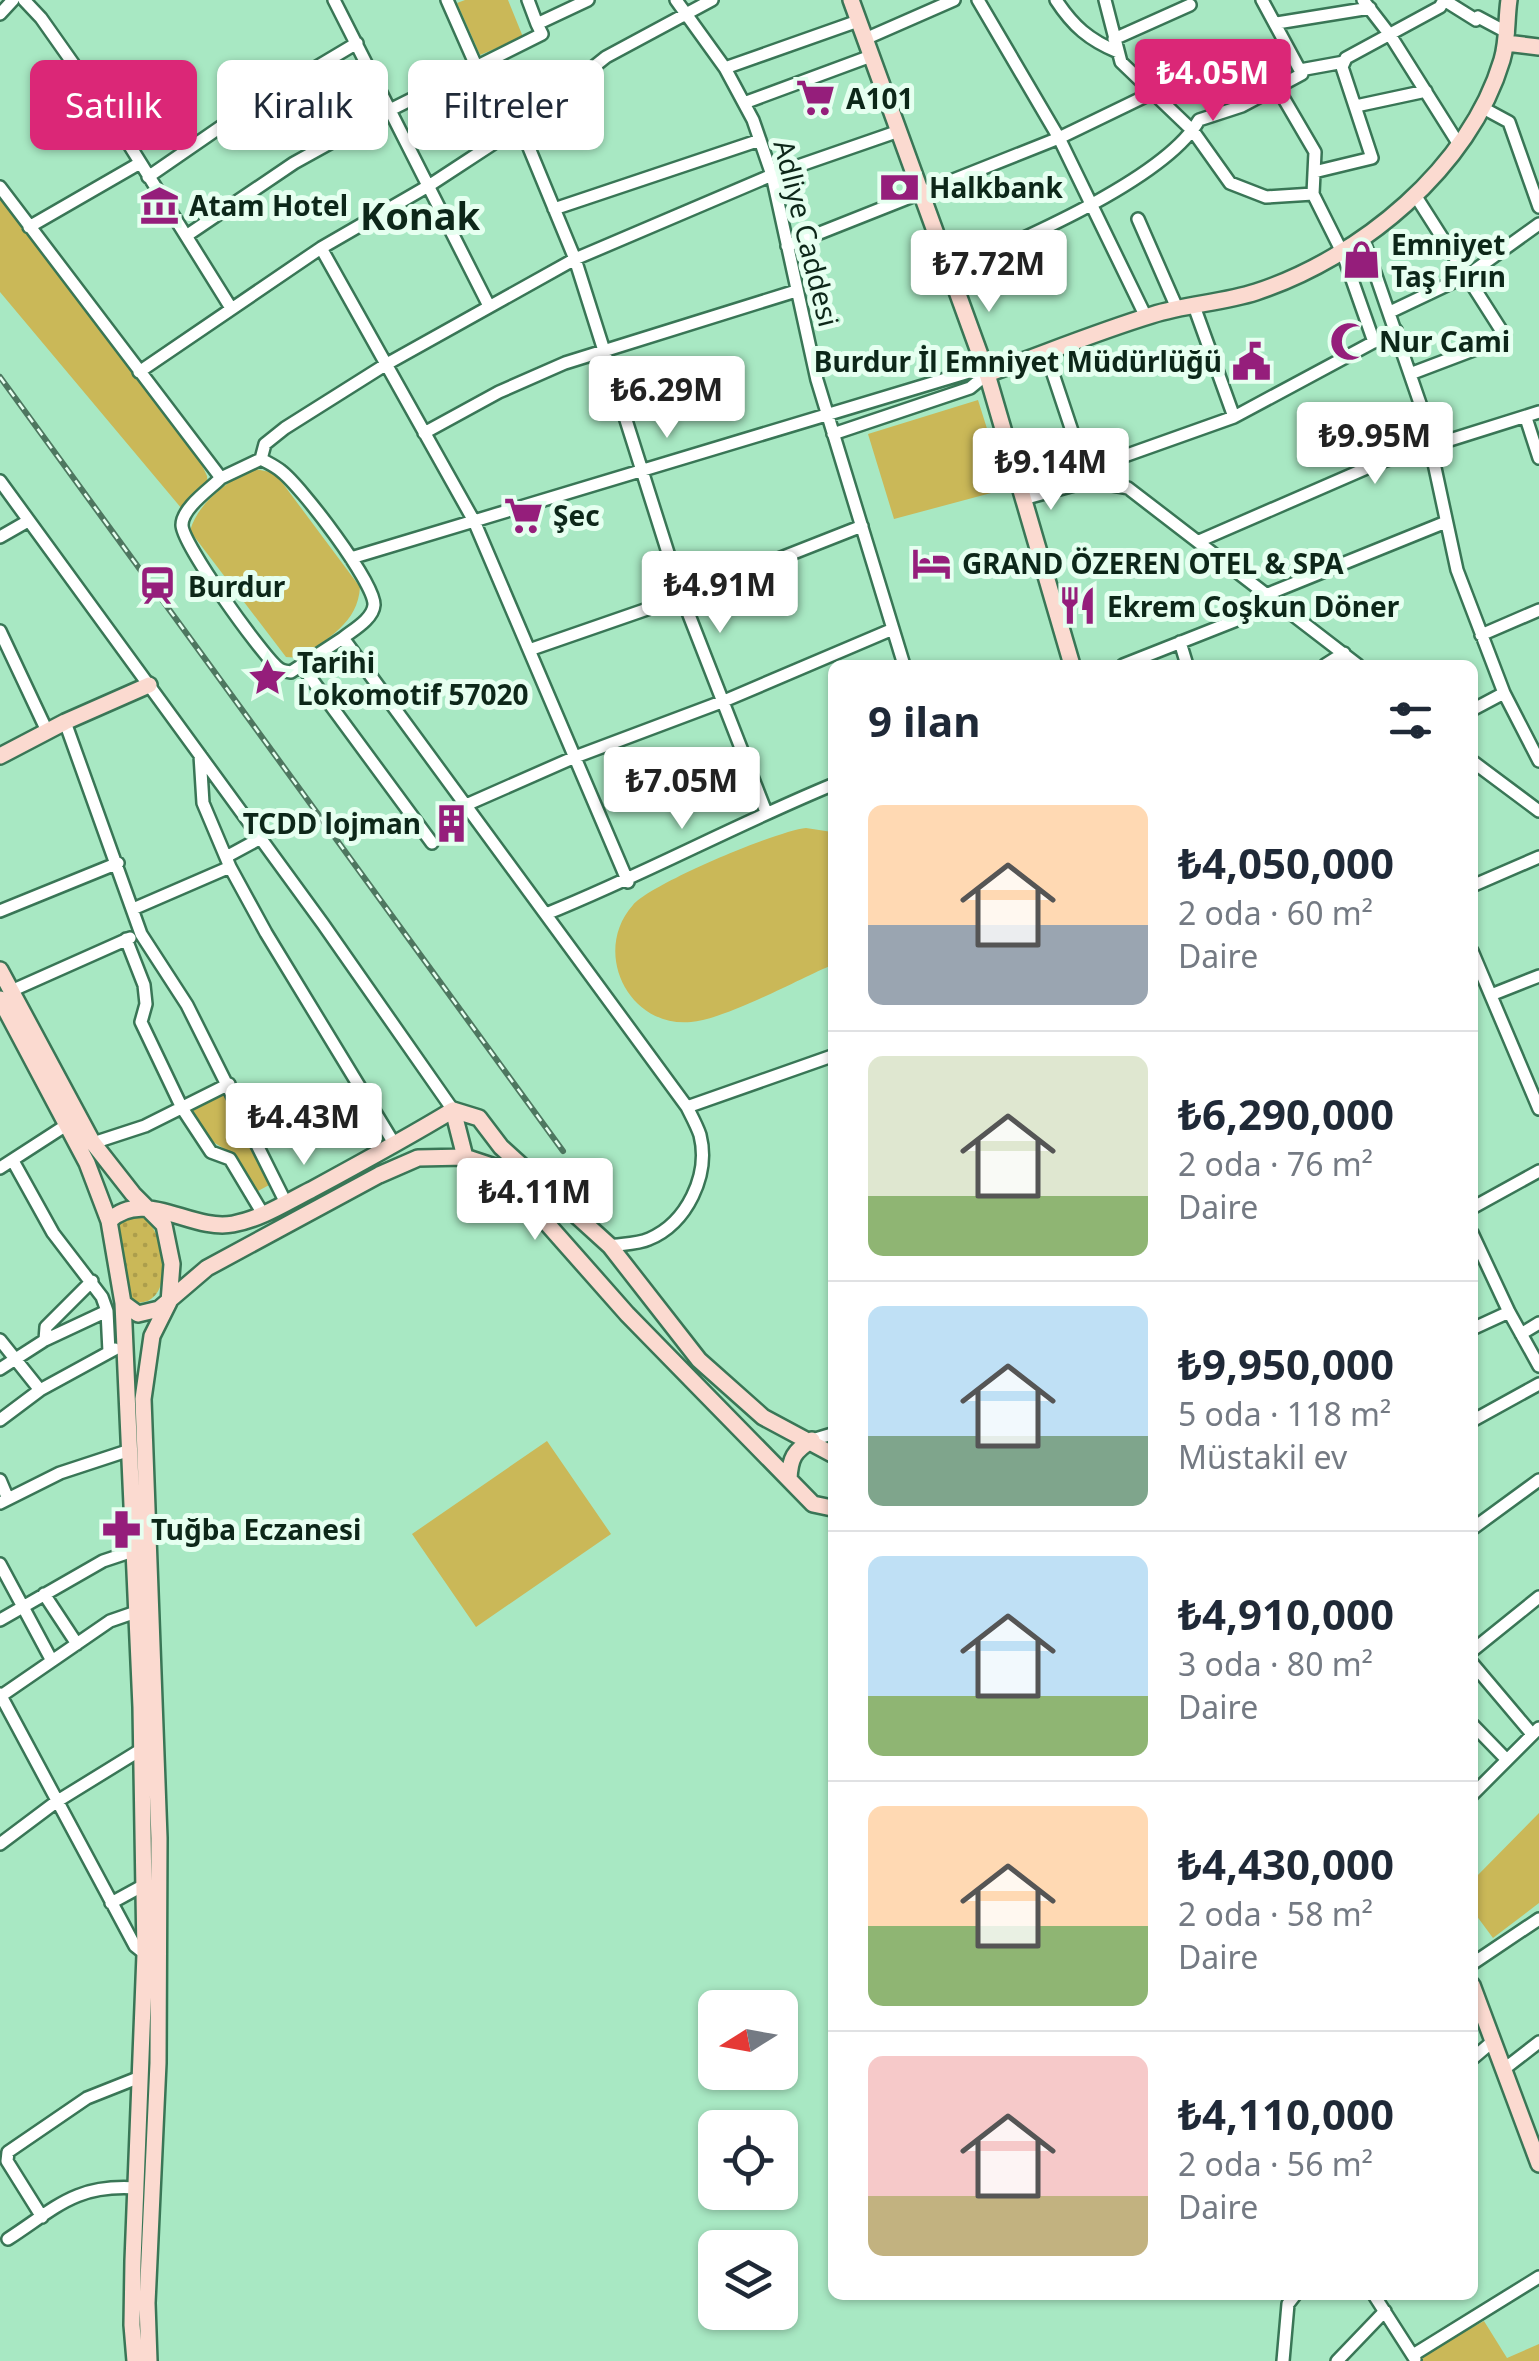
<!DOCTYPE html>
<html lang="tr">
<meta charset="utf-8">
<style>
:root{--surface:#fff;--page:#f6f6f7;--text:#1f2937;--muted:#747a83;--line:#e0e1e3;--accent:#db2777}
body{margin:0;font-family:"Noto Sans",sans-serif;background:var(--page);color:var(--text);height:100vh;display:flex;flex-direction:column;font-size:38px;white-space:nowrap}
*{box-sizing:border-box;margin:0}
p{font-size:32px;color:var(--muted)}
.icon{flex:none;width:55px;height:55px;fill:none;stroke:currentColor;stroke-width:2;stroke-linecap:round;stroke-linejoin:round}
.map{position:relative;flex:1;overflow:hidden}
.side{position:absolute;left:828px;top:660px;width:650px;height:1640px;display:flex;flex-direction:column;background:var(--surface);border-radius:15px;box-shadow:0 2px 8px #0004}
.side>*{flex:none}
.hud{position:absolute;left:30px;top:60px;width:648px;height:90px;display:flex;gap:20px}
.needle{width:65px;rotate:259deg}
.controls{position:absolute;left:698px;top:1990px;display:grid;gap:20px}
.controls a{display:grid;place-items:center;width:100px;height:100px;border-radius:15px;background:var(--surface);box-shadow:0 2px 8px #0004;font-size:50px}
.price{position:absolute;translate:-50% -85px;padding:0 22px;border-radius:10px;background:#fff;color:#222;font-size:32px;line-height:65px;filter:drop-shadow(0 2px 5px #0008)}
.price::after{content:'';position:absolute;left:50%;top:60px;width:30px;height:22px;margin-left:-15px;background:inherit;clip-path:polygon(0 0,100% 0,50% 100%)}
.price.current{background:var(--accent);color:#fff}
ul{padding:0;list-style:none}
li{display:flex;align-items:center;gap:30px;height:250px;padding:0 40px}
li+li{border-top:2px solid var(--line)}
li span{display:grid;place-items:center;flex:none;width:280px;height:200px;border-radius:15px;color:#555}
li>.icon{margin-inline-start:auto}
span .icon{width:120px;height:120px;fill:#fffc;stroke-width:1}
li b{font-size:42px}
h2{display:flex;justify-content:space-between;align-items:center;height:120px;padding:0 40px;font-size:42px}
.tag{padding:0 35px;border-radius:15px;background:var(--surface);box-shadow:0 2px 8px #0004;font-size:35px;line-height:90px}
.tag.current{background:var(--accent);color:#fff}
.map>svg:first-child{display:block}
.grass{fill:url(#grass-dots)}
.park{fill:#cab858}
.lines{fill:none;stroke-linecap:round;stroke-linejoin:round}
.street-casing{stroke:#397656;stroke-width:16}
.secondary-casing{stroke:#397656;stroke-width:20}
.street{stroke:#fff;stroke-width:11}
.secondary{stroke:#fbdad0;stroke-width:15}
.rail-casing{stroke:#4e7760;stroke-width:6}
.rail{stroke:#e6fff0;stroke-width:2.5;stroke-dasharray:8;stroke-linecap:butt}
.labels{text-anchor:middle;dominant-baseline:central;stroke-width:10;stroke-linejoin:round;paint-order:stroke}
.poi-label{font-size:28px;font-weight:bold;fill:#0d2719;stroke:#e6fff0;text-anchor:start}
.street-label{font-size:28px;fill:#0d2719;stroke:#e6fff0}
.district-label{font-size:38px;font-weight:bold;fill:#0d2719;stroke:#e6fff0}
</style>
<div class="map">
<svg width="1539" height="2361" viewBox="0 0 1539 2361">
<defs>
<pattern id="grass-dots" width="8" height="8" patternUnits="userSpaceOnUse" patternTransform="scale(2.5)"><rect width="8" height="8" fill="#cab858"/><path d="M2 2h.1M6 6h.1" fill="none" stroke="#ac9e4c" stroke-width="1.8" stroke-linecap="round"/></pattern>
</defs>
<rect width="100%" height="100%" fill="#a8e8c3"/>
<path class="grass" d="M142,1213c24,21 36,98 -12,89l-12,-81z"/>
<path class="park" d="M465,0h43l15,37 -43,18 -23,-52z
M0,188l200,273 7,15 1,12 -26,21 -182,-217z
M978,400l28,89 -112,30 -26,-85z
M251,468l24,5 85,114c-2,36 -32,51 -60,71l-14,-1 -96,-126c8,-29 37,-48 61,-63z
M806,828l26,4v133c-33,14 -108,55 -141,57 -62,6 -100,-70 -58,-117 18,-21 143,-74 173,-77z
M226,1090l45,94 -13,7 -24,-36 -24,-15 -19,-33z
M547,1441l64,93 -135,93 -64,-93z
M1539,1813v90l-46,35 -20,-27v-31z
M1484,2321l23,37 32,-14v17h-117l-3,-5z"/>
<g class="lines">
<defs>
<path id="street" d="M24,0l17,18 79,112 111,178
M334,0l155,306
M447,0l30,68
M528,0l9,24
M676,0l49,68 28,52 19,55 45,205 87,285
M978,0l81,138 87,179
M1056,0c17,26 33,40 62,52
M1105,0l16,62 72,69 37,52 36,14 47,-3
M1363,0l27,35 68,108
M1444,0l32,20 2,-3 30,16
M0,14l13,-14
M1277,23l93,-15
M865,39l89,-39
M1114,39l76,-34
M725,68l133,-47
M1300,70l44,-8
M1277,87l38,65 -2,42 30,60 31,88
M744,103l127,-47
M1356,106l70,-15
M1483,108l26,14 30,85
M520,126l55,133 107,338 84,215
M1314,172l58,-14 -30,-91 4,-9 94,-51 4,-7
M148,177l100,-69 109,-65
M0,187l221,291c-11,11 -39,30 -39,47 0,19 78,127 95,142 5,4 7,4 14,5l52,-34
M554,209l206,-69
M1138,219l39,89
M29,227l111,-64
M186,236l108,-73 94,-52 154,-77 -5,-10 51,-24
M1363,238l60,174 34,158 47,123 35,68
M787,246l272,-108 93,-45
M321,248l153,273 154,361
M950,271c64,-28 215,-91 249,-151l43,-14 60,-32 -40,-74
M1194,306l40,111
M1390,312l78,-37 71,-51
M1046,353l40,120
M139,372l182,-124 109,-63 90,-59 86,-69 106,-57
M1410,374l87,-33 4,-11 -86,-135
M1526,418l13,40
M424,433l75,-41 66,-29 231,-72
M833,434l137,-46 17,-14
M261,459l4,-15 20,-16 100,-63 190,-106 197,-84 127,-44
M1085,470l149,-53 162,-87
M221,478l40,-19c7,4 14,7 20,12 20,15 94,112 93,134 -1,14 -21,25 -31,33l344,469c4,8 10,19 13,28 10,40 -13,88 -51,104 -11,5 -27,5 -39,7
M0,481l323,443 130,186
M1023,499l66,-18 39,7 230,177
M0,537l28,-16
M1199,541l184,-80 156,-49
M351,558l618,-186 18,2
M1268,594l178,-72
M0,631l47,100
M1481,635l58,-25
M1180,642l7,23
M529,650l153,-53 180,-71
M301,665l131,178
M1123,665l157,-62
M1325,665l19,-12
M1472,710l32,-17
M65,722l76,212 46,71 99,198
M200,755l3,48 27,64 36,66 129,212
M1472,761l67,50
M466,805l109,-48 149,-56 169,-72
M226,857l35,-19
M1472,886l67,-29
M133,909l97,-42
M0,911l118,-48
M546,914c97,-39 189,-89 286,-129
M126,939l18,46 2,19 -5,18 41,86 29,44 19,7 33,55
M1472,951l67,158
M11,991l119,-53
M1491,995l48,-19
M687,1107l145,-51
M93,1143l52,-17 84,-42
M13,1161l40,72 49,64 5,14 2,41
M0,1168l68,-44
M1472,1208l67,-37
M1472,1233l37,79 30,54
M1472,1329l37,-17
M1521,1334l18,-11
M0,1340l40,50
M45,1340l1,-13 46,-46
M0,1369l45,-29 62,-29
M0,1420l40,-30 75,-41
M1472,1421l67,-37
M812,1440l20,-6
M0,1480l8,19
M0,1503l60,-30 70,-23
M1472,1529l67,-49
M0,1564l52,97
M44,1594l33,50
M0,1620l103,-59 30,-10
M1472,1651l67,-54
M1472,1663l60,71
M0,1694l135,252 10,8
M1,1696l109,-75 26,-9
M1472,1724l35,36
M1472,1795l67,-67
M0,1844l56,-42 86,-53
M111,1903l33,-18
M1472,1964l67,-45
M1472,2059l20,-17
M1503,2070l36,-28
M42,2217l-35,-56 1,-9 79,-54 53,-21
M8,2239c48,-31 67,-55 128,-51
M1374,2295l41,64
M1413,2355l126,-78
M1283,2361l5,-57 7,-9
M1337,2361l48,-50"/>
<path id="secondary" d="M851,0l136,374 85,291
M1506,43l33,4
M987,374c54,-19 109,-42 165,-59 34,-11 70,-12 104,-23 104,-34 214,-124 246,-232 6,-20 4,-40 7,-60
M0,756l65,-34 84,-37
M0,970l93,173 40,51 31,31 8,39 -3,38 -17,34 -9,63 16,439 -1,225 -11,240 2,58
M0,999l87,164 22,58 14,82 18,404 4,247 -12,307 -1,64 3,36
M453,1110l12,47
M109,1221c35,-34 82,11 124,3 28,-5 54,-22 78,-34 48,-26 96,-52 142,-80l26,8 22,29 109,99 89,114 64,57 69,37
M123,1303l15,11 21,-5 48,-41 172,-93 39,-17 47,-1 33,11 129,146 186,190 19,4
M789,1479c1,-21 5,-28 23,-39
M1472,1985l67,179"/>
</defs>
<use href="#street" class="street-casing"/>
<use href="#secondary" class="secondary-casing"/>
<use href="#street" class="street"/>
<use href="#secondary" class="secondary"/>
<defs>
<path id="rail" d="M0,377l563,774"/>
</defs>
<use href="#rail" class="rail-casing"/>
<use href="#rail" class="rail"/>
</g>
<defs>
<symbol id="supermarket-bare" viewBox="-9 -9 18 18"><path d="M-6-5.5h2.5l.6 2H6L4.5 2H-2.5L-4.4-4H-6ZM-1.5 3.2a1.3 1.3 0 1 0 .1 0ZM3 3.2a1.3 1.3 0 1 0 .1 0Z" fill="#951e7b" stroke="#e6fff0" stroke-width="2.5" paint-order="stroke"/></symbol>
<symbol id="bank-bare" viewBox="-9 -9 18 18"><path d="M-6-4H6V4H-6ZM0-2.3a2.3 2.3 0 1 0 0 4.6a2.3 2.3 0 1 0 0-4.6Z" fill="#951e7b" stroke="#e6fff0" stroke-width="2.5" paint-order="stroke"/></symbol>
<symbol id="museum-bare" viewBox="-9 -9 18 18"><path d="M0-6L6-3V-2H-6V-3ZM-5-1h2V3h-2ZM-1-1h2V3h-2ZM3-1h2V3H3ZM-6 4H6V6H-6Z" fill="#951e7b" stroke="#e6fff0" stroke-width="2.5" paint-order="stroke"/></symbol>
<symbol id="shop-bare" viewBox="-9 -9 18 18"><path d="M-5-2.5h2.3a2.7 3.5 0 0 1 5.4 0H5L5.5 6h-11ZM-1.5-2.5h3a1.5 2.3 0 0 0-3 0Z" fill="#951e7b" stroke="#e6fff0" stroke-width="2.5" paint-order="stroke"/></symbol>
<symbol id="mosque-bare" viewBox="-9 -9 18 18"><path d="M3.5-4.9A6 6 0 1 0 3.5 4.9A5 5 0 1 1 3.5-4.9Z" fill="#951e7b" stroke="#e6fff0" stroke-width="2.5" paint-order="stroke"/></symbol>
<symbol id="civic-bare" viewBox="-9 -9 18 18"><path d="M-.6-6.5H3V-4.5H.6V-3L4-1V1h2V6H-6V1h2V-1L-.6-3ZM-1.2 2.5V6h2.4V2.5Z" fill="#951e7b" stroke="#e6fff0" stroke-width="2.5" paint-order="stroke"/></symbol>
<symbol id="hotel-bare" viewBox="-9 -9 18 18"><path d="M-6-4.5h1.5V1H6V5H4.5V3h-9V5H-6ZM-4 0a1.8 1.8 0 1 1 3.6 0ZM.5 0V-2.5h3Q6-2.5 6 0Z" fill="#951e7b" stroke="#e6fff0" stroke-width="2.5" paint-order="stroke"/></symbol>
<symbol id="station-bare" viewBox="-9 -9 18 18"><path d="M-3-6H3Q5-6 5-4V2Q5 4 3 4L4.5 6H3L1.5 4h-3L-3 6H-4.5L-3 4Q-5 4-5 2V-4Q-5-6-3-6ZM-3.5-4v3h7v-3ZM-3.5 1v1.5H-2V1ZM2 1v1.5H3.5V1Z" fill="#951e7b" stroke="#e6fff0" stroke-width="2.5" paint-order="stroke"/></symbol>
<symbol id="restaurant-bare" viewBox="-9 -9 18 18"><path d="M-5-6h1v4h1v-4h1v4h1v-4h1v5L-1.5 .5V6h-2V.5L-5-1ZM5-6V6H3V1.5H1.5Q1.5-4 5-6Z" fill="#951e7b" stroke="#e6fff0" stroke-width="2.5" paint-order="stroke"/></symbol>
<symbol id="sight-bare" viewBox="-9 -9 18 18"><path d="M0-6L1.8-2.2L6-1.7L2.9 1.2L3.7 5.4L0 3.3L-3.7 5.4L-2.9 1.2L-6-1.7L-1.8-2.2Z" fill="#951e7b" stroke="#e6fff0" stroke-width="2.5" paint-order="stroke"/></symbol>
<symbol id="building-bare" viewBox="-9 -9 18 18"><path d="M-4-6H4V6H1V3H-1V6H-4ZM-2.5-4.3h1.7v1.8h-1.7ZM.8-4.3h1.7v1.8H.8ZM-2.5-1h1.7V.8h-1.7ZM.8-1h1.7V.8H.8Z" fill="#951e7b" stroke="#e6fff0" stroke-width="2.5" paint-order="stroke"/></symbol>
<symbol id="pharmacy-bare" viewBox="-9 -9 18 18"><path d="M-2-6h4v4h4v4h-4v4h-4v-4h-4v-4h4Z" fill="#951e7b" stroke="#e6fff0" stroke-width="2.5" paint-order="stroke"/></symbol>
</defs>
<g fill-rule="evenodd">
<use href="#supermarket-bare" x="788" y="70" width="55" height="55"/>
<use href="#bank-bare" x="872" y="160" width="55" height="55"/>
<use href="#museum-bare" x="132" y="178" width="55" height="55"/>
<use href="#shop-bare" x="1334" y="232" width="55" height="55"/>
<use href="#mosque-bare" x="1322" y="314" width="55" height="55"/>
<use href="#civic-bare" x="1224" y="334" width="55" height="55"/>
<use href="#supermarket-bare" x="496" y="488" width="55" height="55"/>
<use href="#hotel-bare" x="904" y="536" width="55" height="55"/>
<use href="#station-bare" x="130" y="558" width="55" height="55"/>
<use href="#restaurant-bare" x="1050" y="578" width="55" height="55"/>
<use href="#sight-bare" x="240" y="650" width="55" height="55"/>
<use href="#building-bare" x="424" y="796" width="55" height="55"/>
<use href="#pharmacy-bare" x="94" y="1502" width="55" height="55"/>
</g>
<g class="labels">
<g class="poi-label">
<text x="846" y="98">A101</text>
<text x="929" y="187">Halkbank</text>
<text x="189" y="205">Atam Hotel</text>
<text x="1391" y="244">Emniyet<tspan x="1391" dy="32">Taş Fırın</tspan></text>
<text x="1379" y="341">Nur Cami</text>
<text x="1222" y="361" text-anchor="end">Burdur İl Emniyet Müdürlüğü</text>
<text x="553" y="515">Şec</text>
<text x="962" y="563">GRAND ÖZEREN OTEL &amp; SPA</text>
<text x="188" y="586">Burdur</text>
<text x="1107" y="606">Ekrem Coşkun Döner</text>
<text x="297" y="662">Tarihi<tspan x="297" dy="32">Lokomotif 57020</tspan></text>
<text x="421" y="823" text-anchor="end">TCDD lojman</text>
<text x="151" y="1529">Tuğba Eczanesi</text>
</g>
<g class="street-label">
<text transform="translate(807 233) rotate(76)">Adliye Caddesi</text>
</g>
<g class="district-label">
<text x="420" y="215">Konak</text>
</g>
</g>
</svg>
<div class="controls">
<a><svg class="needle" viewBox="-14 -14 28 28"><path d="M0-13l5 13h-10z" fill="#e53935"/><path d="M0 13l5-13h-10z" fill="#747a83"/></svg></a>
<a><svg class="icon" aria-label="locate" viewBox="0 0 24 24"><circle cx="12" cy="12" r="6"/><path d="M12 2v4M12 18v4M2 12h4M18 12h4"/></svg></a>
<a><svg class="icon" aria-label="layers" viewBox="0 0 24 24"><path d="M12 4l9 5-9 5-9-5zM3 14l9 5 9-5"/></svg></a>
</div>
<b class="price current" style="left:1213px;top:124px">₺4.05M</b>
<b class="price" style="left:989px;top:315px">₺7.72M</b>
<b class="price" style="left:667px;top:441px">₺6.29M</b>
<b class="price" style="left:1375px;top:487px">₺9.95M</b>
<b class="price" style="left:1051px;top:513px">₺9.14M</b>
<b class="price" style="left:720px;top:636px">₺4.91M</b>
<b class="price" style="left:682px;top:832px">₺7.05M</b>
<b class="price" style="left:304px;top:1168px">₺4.43M</b>
<b class="price" style="left:535px;top:1243px">₺4.11M</b>
<div class="hud">
<a class="tag current">Satılık</a>
<a class="tag">Kiralık</a>
<a class="tag">Filtreler</a>
</div>
<section class="side">
<h2>9 ilan<svg class="icon" aria-label="filters" viewBox="0 0 24 24"><path d="M4 7h16M4 17h16"/><circle cx="9" cy="7" r="2"/><circle cx="15" cy="17" r="2"/></svg></h2>
<ul>
<li><span style="background:linear-gradient(#ffd9b3 60%,#9aa5b1 0)"><svg class="icon" aria-label="home" viewBox="0 0 24 24"><path d="M3 11l9-7 9 7M6 9v11h12V9"/></svg></span><div><b>₺4,050,000</b><p>2 oda · 60 m²</p><p>Daire</p></div></li>
<li><span style="background:linear-gradient(#dfe7d0 70%,#8fb573 0)"><svg class="icon" aria-label="home" viewBox="0 0 24 24"><path d="M3 11l9-7 9 7M6 9v11h12V9"/></svg></span><div><b>₺6,290,000</b><p>2 oda · 76 m²</p><p>Daire</p></div></li>
<li><span style="background:linear-gradient(#bfe0f5 65%,#7fa58c 0)"><svg class="icon" aria-label="home" viewBox="0 0 24 24"><path d="M3 11l9-7 9 7M6 9v11h12V9"/></svg></span><div><b>₺9,950,000</b><p>5 oda · 118 m²</p><p>Müstakil ev</p></div></li>
<li><span style="background:linear-gradient(#bfe0f5 70%,#8fb573 0)"><svg class="icon" aria-label="home" viewBox="0 0 24 24"><path d="M3 11l9-7 9 7M6 9v11h12V9"/></svg></span><div><b>₺4,910,000</b><p>3 oda · 80 m²</p><p>Daire</p></div></li>
<li><span style="background:linear-gradient(#ffd9b3 60%,#8fb573 0)"><svg class="icon" aria-label="home" viewBox="0 0 24 24"><path d="M3 11l9-7 9 7M6 9v11h12V9"/></svg></span><div><b>₺4,430,000</b><p>2 oda · 58 m²</p><p>Daire</p></div></li>
<li><span style="background:linear-gradient(#f6c9c9 70%,#c2b280 0)"><svg class="icon" aria-label="home" viewBox="0 0 24 24"><path d="M3 11l9-7 9 7M6 9v11h12V9"/></svg></span><div><b>₺4,110,000</b><p>2 oda · 56 m²</p><p>Daire</p></div></li>
</ul>
</section>
</div>
